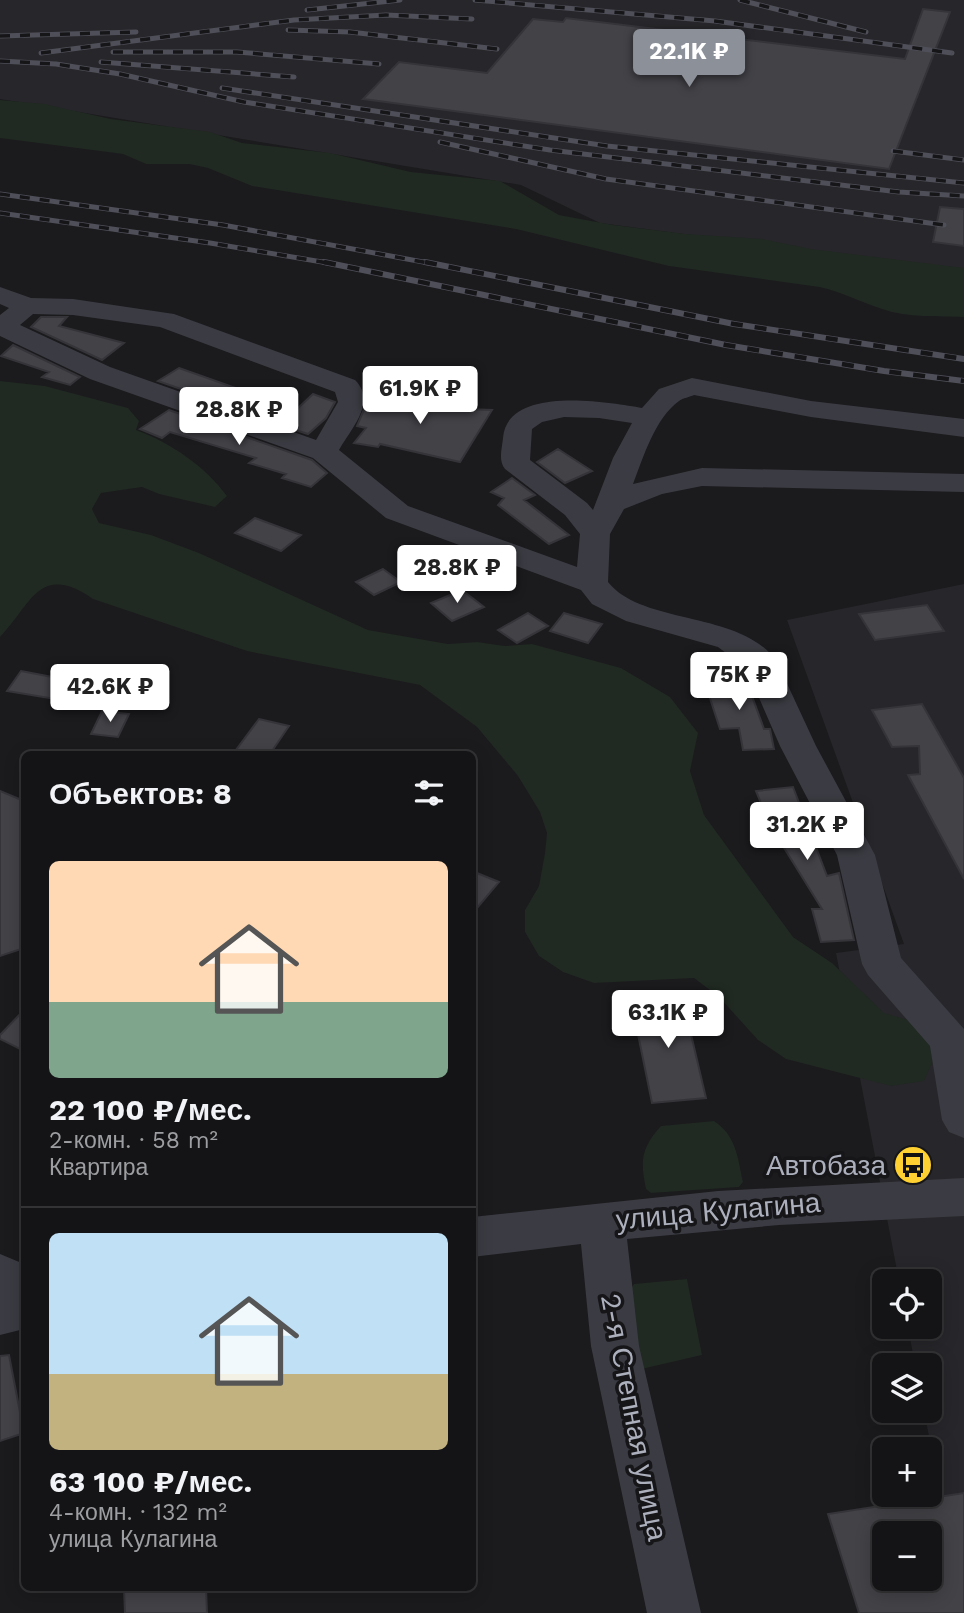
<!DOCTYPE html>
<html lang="ru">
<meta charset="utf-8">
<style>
:root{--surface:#141416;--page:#212123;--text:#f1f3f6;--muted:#9d9ea1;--line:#333335;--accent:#8c9099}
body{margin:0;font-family:"Work Sans",sans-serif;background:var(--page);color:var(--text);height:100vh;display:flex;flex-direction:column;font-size:26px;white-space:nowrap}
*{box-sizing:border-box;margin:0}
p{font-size:23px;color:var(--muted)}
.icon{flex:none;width:38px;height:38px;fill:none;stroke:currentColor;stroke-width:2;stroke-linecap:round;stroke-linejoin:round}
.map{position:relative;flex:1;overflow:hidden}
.details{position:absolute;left:21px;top:751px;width:455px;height:840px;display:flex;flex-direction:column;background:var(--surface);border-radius:10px;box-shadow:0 4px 18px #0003,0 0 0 2px var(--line)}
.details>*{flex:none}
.fabs{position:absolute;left:872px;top:1269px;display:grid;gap:14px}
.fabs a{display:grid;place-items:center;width:70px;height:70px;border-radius:10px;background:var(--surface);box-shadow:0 4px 18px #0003,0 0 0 2px var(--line);font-size:35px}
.price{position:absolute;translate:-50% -60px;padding:0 16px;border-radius:7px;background:#fff;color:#222;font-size:23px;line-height:46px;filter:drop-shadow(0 2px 4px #0008)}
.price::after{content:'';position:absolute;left:50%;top:42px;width:21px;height:16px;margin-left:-10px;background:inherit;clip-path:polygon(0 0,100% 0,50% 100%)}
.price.selected{background:var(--accent);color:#fff}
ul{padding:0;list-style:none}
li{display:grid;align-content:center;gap:14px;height:371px;padding:0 28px}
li+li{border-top:2px solid var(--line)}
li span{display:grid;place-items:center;height:217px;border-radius:10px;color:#555}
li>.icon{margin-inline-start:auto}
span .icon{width:126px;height:126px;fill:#fffc;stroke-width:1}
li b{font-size:30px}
h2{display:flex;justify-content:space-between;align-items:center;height:84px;padding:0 28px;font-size:30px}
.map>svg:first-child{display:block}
.built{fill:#27262a}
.green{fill:#202922}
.building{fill:#424247;stroke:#353439;stroke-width:2;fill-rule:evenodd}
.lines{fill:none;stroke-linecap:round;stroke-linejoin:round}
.minor{fill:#3b3c43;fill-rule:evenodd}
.rail-far1-casing{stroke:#4e4f58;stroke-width:5}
.rail-casing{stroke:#4e4f58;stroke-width:6}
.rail-far1{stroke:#161518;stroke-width:3.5;stroke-dasharray:10;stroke-linecap:butt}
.rail{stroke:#161518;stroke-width:4.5;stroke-dasharray:12;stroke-linecap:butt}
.labels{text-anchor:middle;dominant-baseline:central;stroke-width:7;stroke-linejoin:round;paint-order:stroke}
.near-poi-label{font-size:28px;fill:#acb0bd;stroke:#161518;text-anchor:end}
.near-street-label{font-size:28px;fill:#acb0bd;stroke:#161518}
</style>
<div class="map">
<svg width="964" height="1613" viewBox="0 0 964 1613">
<rect width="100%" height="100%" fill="#1b1a1d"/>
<path class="built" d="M0,0h964v271l-364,-48 -79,-38 -521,-86z
M964,584v1029l-40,-202 5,-1v-45h-14l-7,-38 21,-1v-45h-30l-63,-328 68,-9 -117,-324z"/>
<path class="green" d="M0,100l44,4 67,15 99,13 32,11 88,10 81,19 89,9 59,34 54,10 73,9 76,5 49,10 153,19v49c-27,-1 -56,1 -82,-8 -22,-7 -40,-17 -63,-22l-150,-21 -153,-37 -264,-43 -44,-18 -19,-4h-43l-23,-10 -123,-16z
M0,381l45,5 83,22 11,13 -3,9c35,13 69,36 91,66l-12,11 -56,-13 -17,-7 -41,6 -9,16 7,14 52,12 48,18 169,77 80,14 29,-2 28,4 27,-2 89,24 49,29 28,36 -8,38 14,44 89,122 39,26 52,50 38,11 14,30 -12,27 -33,5 -105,-27 -28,-19 -39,-43 -25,-19 -100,5 -31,-11 -24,-16 -14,-24v-22l14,-24 6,-33 2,-20 -7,-21 -22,-36 -41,-49 -57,-42 -173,-34 -154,-52c-54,-37 -61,5 -93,38z
M714,1121c22,14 24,37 29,61l-4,5 -88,6 -5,-4c-6,-28 -5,-41 15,-63z
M687,1279l15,76 -69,16 -8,-72 9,-15z"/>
<path class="building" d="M923,9l27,3 -61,157 -526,-70 36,-37 88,11 46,-54 30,3 3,-4 339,41z
M940,207l24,2v37l-31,-4z
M41,317h26l-8,9 65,17 -22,17 -71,-33z
M13,345l67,32 -10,8 -28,-8 7,-5 -48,-16z
M179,368l71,25 -18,14 -74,-26z
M384,388l36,4 -7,15 79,3 -32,52 -80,-18 -2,3 -24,-4 12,-15 -9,-2 8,-19 8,2z
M313,394l22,8 -9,16 -18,16 -28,-9z
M169,410l143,50 15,13 -16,14 -29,-9 4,-4 -37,-11 7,-5 -86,-26 -8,6 -22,-9z
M558,449l34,22 -27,12 -28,-21z
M512,478l23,17 -11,5 45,35 -20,9 -51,-39 6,-7 -13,-6z
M255,518l46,17 -20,16 -46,-18z
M383,569l18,13 -27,13 -18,-13z
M462,590l22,17 -32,14 -21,-18z
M927,605l17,26 -69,9 -16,-26z
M528,613l20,13 -31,17 -19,-13z
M564,613l38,11 -14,19 -38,-12z
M21,671l47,9 -13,19 -48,-8z
M745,677l19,52h6l4,20 -31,1 -4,-22 -19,1 -16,-49z
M922,704l42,74v101l-56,-104 12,-1 -1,-28 -27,1 -20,-37z
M102,711l27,3 -11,23 -27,-3z
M259,719l30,7 -19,28h-37z
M793,787l34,89 12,-3 15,67 -33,2 -9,-33h10l-41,-66 -12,1 -7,-20 7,-1 -13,-32z
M0,791l24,10v147l-24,8z
M472,871l27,11 -27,32z
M682,996l24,102 -54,5 -21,-103z
M24,1010v41l-24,-12v-4z
M9,1355l15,78 -24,8v-85z
M964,1493v120h-105l-31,-99zM884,1533h45v45h-45z
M138,1587h68l1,26h-82l-1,-24z"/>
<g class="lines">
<path class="minor" d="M0,287l31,11 42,1 101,15 181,66c22,22 -3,47 -16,70l69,56 169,61 3,-33 -15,-19 -60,-46c-7,-9 -3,-20 -2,-31 4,-53 104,-36 139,-30l17,-19 33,-11 119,23 153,18v18l-153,-20 -117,-22c-4,2 -11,3 -15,6 -24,17 -36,57 -46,83l69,-16 262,6v18l-262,-6 -40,8 -38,15 -14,25 -2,48c35,44 134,28 169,80l39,84 59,109 26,103 63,71v109l-15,-6 -7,-12 -12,-74 -62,-71 -6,-11 -25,-109 -57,-109 -34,-78 -28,-21 -92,-26 -34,-17 -11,-14 -195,-72 -73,-60 -223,-79 -90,-43v-21l9,-7 -9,-4zM33,314l40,1 87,12 175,65 3,10 -22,38 -206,-73 -90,-42zM564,417l35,1 33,5 -19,35 -20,52 -6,-7 -57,-43 2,-31 10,-7z
M964,1178v38l-185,9 -152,14 12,107 62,267h-54l-56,-267 -10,-102 -109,13v-40l246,-26z
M0,1254l24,10v65l-24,6z"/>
<defs>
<path id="rail-far1" d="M475,0l240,21 237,32
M740,0l126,32
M307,10l93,-10
M288,30l62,2 147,17
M0,36l136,-4
M113,52h124l142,12
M41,53l253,-33 92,-5 86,4
M0,61l56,3 64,10 124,28 306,48 349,42 65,4
M101,62l193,15
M222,88l385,58 357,37
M440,142l166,37 338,46
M893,151l71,9
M0,194l223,31 211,39
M0,213l210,30 124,21"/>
<path id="rail" d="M324,262l402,83 158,26 80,10
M425,262l309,62 230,35"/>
</defs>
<use href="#rail-far1" class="rail-far1-casing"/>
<use href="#rail" class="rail-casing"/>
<use href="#rail-far1" class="rail-far1"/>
<use href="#rail" class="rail"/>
</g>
<defs>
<symbol id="bus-disc" viewBox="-11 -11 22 22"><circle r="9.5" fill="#fed031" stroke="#161518"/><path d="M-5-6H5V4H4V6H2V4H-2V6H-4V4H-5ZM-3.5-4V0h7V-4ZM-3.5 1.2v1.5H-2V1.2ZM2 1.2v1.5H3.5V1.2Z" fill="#111"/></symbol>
</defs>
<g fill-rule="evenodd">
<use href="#bus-disc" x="891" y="1143" width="44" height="44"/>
</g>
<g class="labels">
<g class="near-poi-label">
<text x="886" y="1165">Автобаза</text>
</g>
<g class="near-street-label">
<text transform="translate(718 1211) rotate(-5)">улица Кулагина</text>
<text transform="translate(634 1417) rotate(79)">2-я Степная улица</text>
</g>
</g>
</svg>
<div class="fabs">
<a><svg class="icon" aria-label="locate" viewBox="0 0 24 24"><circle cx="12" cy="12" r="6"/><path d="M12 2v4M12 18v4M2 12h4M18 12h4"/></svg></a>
<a><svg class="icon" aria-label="layers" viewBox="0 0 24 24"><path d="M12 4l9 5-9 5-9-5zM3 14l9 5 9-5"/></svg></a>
<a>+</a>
<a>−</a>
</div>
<b class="price selected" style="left:689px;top:89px">22.1K ₽</b>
<b class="price" style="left:420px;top:426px">61.9K ₽</b>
<b class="price" style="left:239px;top:447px">28.8K ₽</b>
<b class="price" style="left:457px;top:605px">28.8K ₽</b>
<b class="price" style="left:739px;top:712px">75K ₽</b>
<b class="price" style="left:110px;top:724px">42.6K ₽</b>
<b class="price" style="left:807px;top:862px">31.2K ₽</b>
<b class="price" style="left:668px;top:1050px">63.1K ₽</b>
<section class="details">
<h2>Объектов: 8<svg class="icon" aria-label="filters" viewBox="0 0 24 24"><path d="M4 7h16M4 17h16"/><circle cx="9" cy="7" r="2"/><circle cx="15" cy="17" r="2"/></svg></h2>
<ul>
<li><span style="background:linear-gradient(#ffd9b3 65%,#7fa58c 0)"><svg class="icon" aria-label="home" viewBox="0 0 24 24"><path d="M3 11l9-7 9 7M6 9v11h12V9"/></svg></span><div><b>22 100 ₽/мес.</b><p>2-комн. · 58 m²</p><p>Квартира</p></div></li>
<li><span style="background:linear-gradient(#bfe0f5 65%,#c2b280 0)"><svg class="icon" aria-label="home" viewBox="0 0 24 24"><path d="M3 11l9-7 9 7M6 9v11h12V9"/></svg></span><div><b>63 100 ₽/мес.</b><p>4-комн. · 132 m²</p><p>улица Кулагина</p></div></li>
</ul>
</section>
</div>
